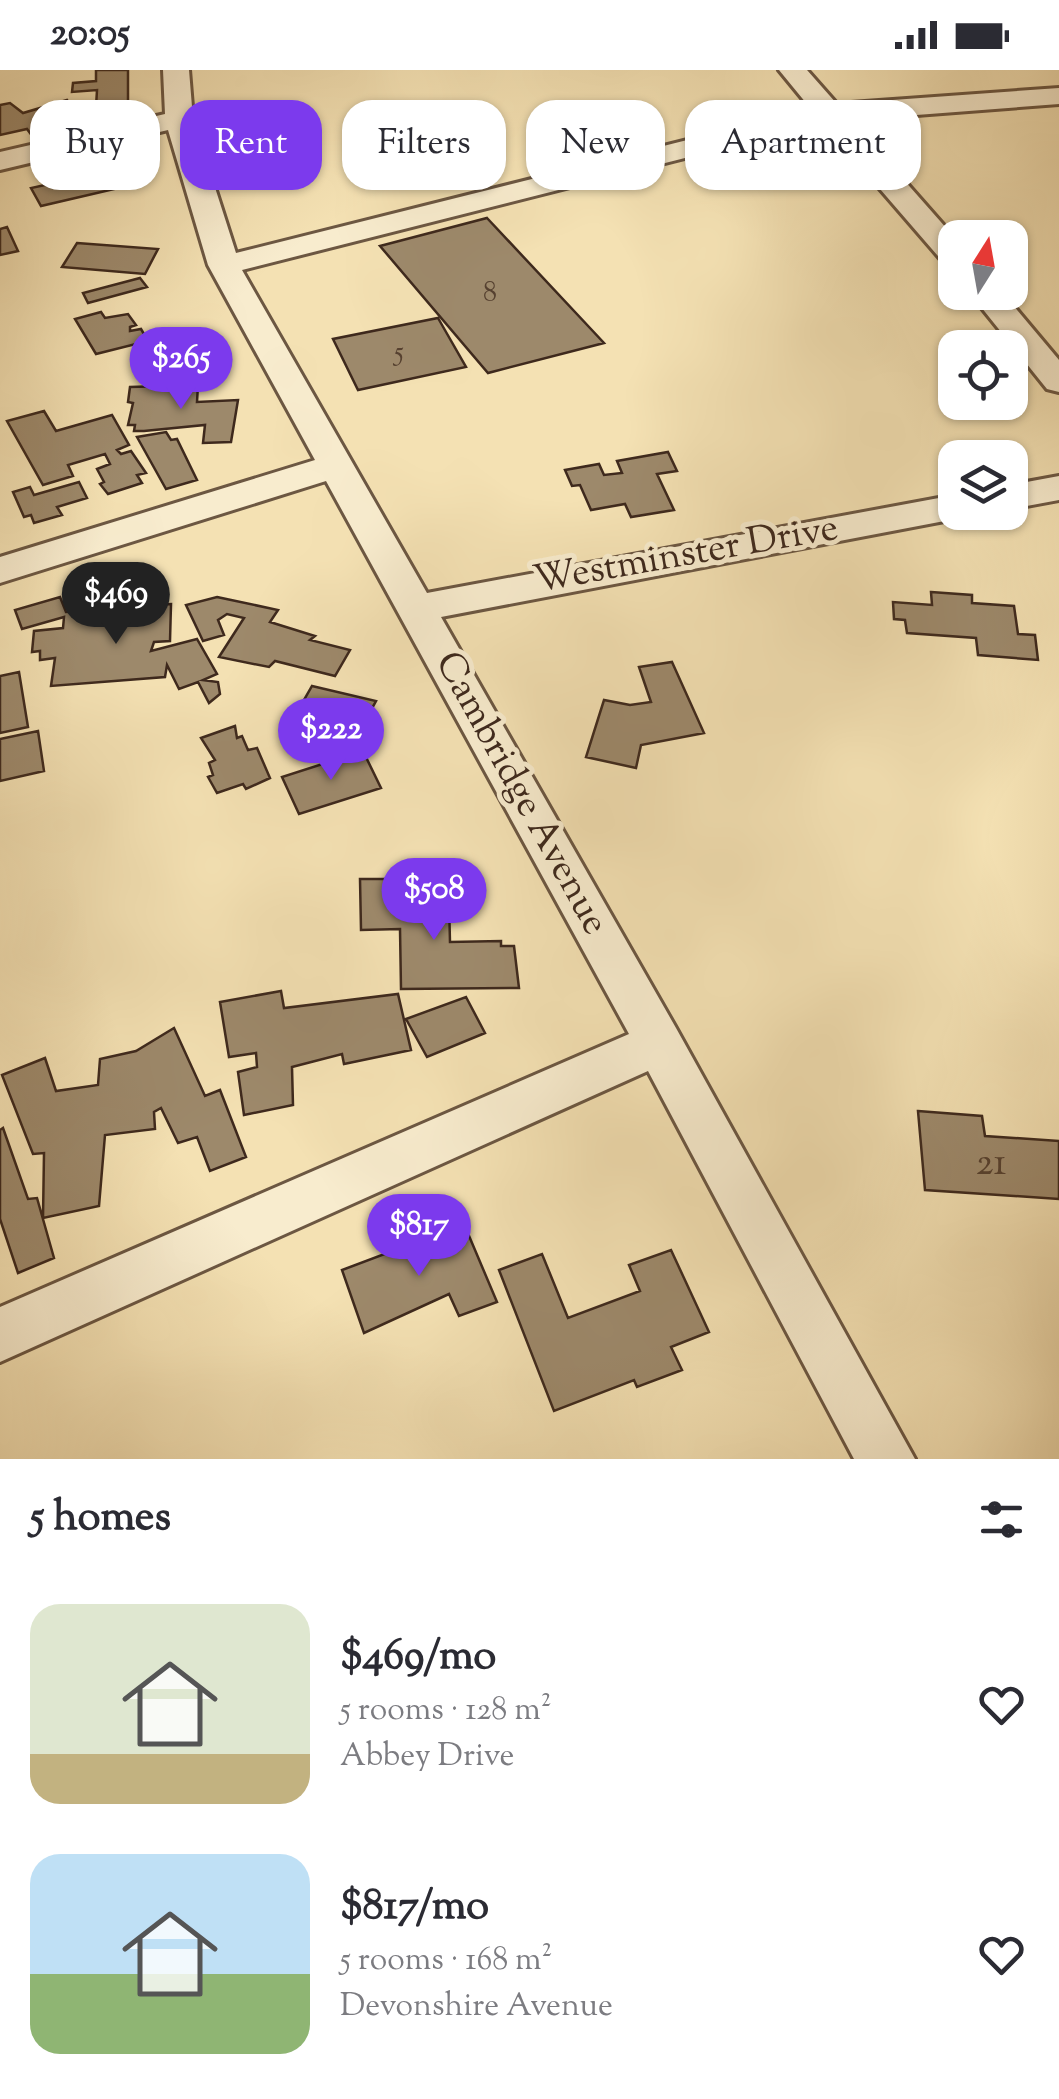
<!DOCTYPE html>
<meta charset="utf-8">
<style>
:root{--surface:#fff;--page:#f7f7f7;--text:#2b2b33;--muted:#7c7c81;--accent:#7c3aed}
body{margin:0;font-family:"Sorts Mill Goudy",serif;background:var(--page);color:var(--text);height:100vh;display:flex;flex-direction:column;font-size:38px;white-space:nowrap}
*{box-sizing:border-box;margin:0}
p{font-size:32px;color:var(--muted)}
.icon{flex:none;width:55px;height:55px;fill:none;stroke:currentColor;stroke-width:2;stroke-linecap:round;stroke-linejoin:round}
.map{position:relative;height:1389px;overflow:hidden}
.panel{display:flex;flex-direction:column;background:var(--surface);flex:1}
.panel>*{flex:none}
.guide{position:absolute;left:30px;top:30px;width:1000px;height:90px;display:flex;gap:20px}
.needle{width:65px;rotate:11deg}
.fabs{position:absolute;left:938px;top:150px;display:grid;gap:20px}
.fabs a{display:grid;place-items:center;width:90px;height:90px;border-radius:20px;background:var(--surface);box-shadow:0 2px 8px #0004;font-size:50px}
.price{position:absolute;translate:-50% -85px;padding:0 22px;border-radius:35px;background:var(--accent);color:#fff;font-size:32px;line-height:65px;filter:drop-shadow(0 2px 5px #0008)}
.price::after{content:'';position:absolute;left:50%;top:60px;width:30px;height:22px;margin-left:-15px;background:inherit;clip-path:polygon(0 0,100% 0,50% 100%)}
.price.current{background:#222;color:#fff}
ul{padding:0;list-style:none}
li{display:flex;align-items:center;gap:30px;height:250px;padding:0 30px}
li span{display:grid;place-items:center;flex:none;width:280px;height:200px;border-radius:30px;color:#555}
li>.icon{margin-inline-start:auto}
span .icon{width:120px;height:120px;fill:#fffc;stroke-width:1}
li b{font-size:42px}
h2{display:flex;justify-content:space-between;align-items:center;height:120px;padding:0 30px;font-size:42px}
.chip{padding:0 35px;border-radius:30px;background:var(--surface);box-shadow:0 2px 8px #0004;font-size:35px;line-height:90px}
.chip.current{background:var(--accent);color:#fff}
.status{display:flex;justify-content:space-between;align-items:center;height:70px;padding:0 50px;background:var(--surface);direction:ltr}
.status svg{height:28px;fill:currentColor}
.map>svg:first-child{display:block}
.building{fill:#9d896b;stroke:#3e291d;stroke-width:2.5}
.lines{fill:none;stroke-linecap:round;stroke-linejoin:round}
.street-casing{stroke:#6c5742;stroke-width:6}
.street{fill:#f8ecce;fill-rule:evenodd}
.labels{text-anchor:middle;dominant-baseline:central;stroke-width:10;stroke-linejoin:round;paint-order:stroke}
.far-number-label{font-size:28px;fill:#564130}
.street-label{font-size:38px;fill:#3e291d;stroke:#f8ecce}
.near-number-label{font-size:38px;fill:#564130}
</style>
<div class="status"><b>20:05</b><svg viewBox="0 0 49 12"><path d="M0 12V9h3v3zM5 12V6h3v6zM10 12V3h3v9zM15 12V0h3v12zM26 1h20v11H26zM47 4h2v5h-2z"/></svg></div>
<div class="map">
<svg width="1059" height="1389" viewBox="0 0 1059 1389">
<rect width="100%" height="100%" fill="#f4e1b3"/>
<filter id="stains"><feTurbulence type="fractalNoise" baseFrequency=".002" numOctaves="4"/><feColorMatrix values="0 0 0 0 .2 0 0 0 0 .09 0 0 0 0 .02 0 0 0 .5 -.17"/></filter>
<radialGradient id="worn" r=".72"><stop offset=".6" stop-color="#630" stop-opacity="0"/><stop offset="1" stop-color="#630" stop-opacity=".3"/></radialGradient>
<path class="building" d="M96,0h32v34l-32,3 1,-17 -25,2 1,-9 23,-2z
M67,30l7,10 -10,2 2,7 17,-3 5,8 -55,13 -6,-8 -27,6v-30l10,-2 13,10z
M113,90l9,15 11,-2 7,10 -99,23 -10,-18 32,-7 -3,-6 10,-2 -1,-3z
M487,148l117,125 -116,30 -108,-127z
M7,157l11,24 -18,4v-26z
M77,173l81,6 -13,25 -83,-7z
M140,208l7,9 -59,16 -5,-10z
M101,242l4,6 23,-4 8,11 -6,2v4l11,-2 7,12 -52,13 -21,-35z
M438,248l28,49 -108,23 -25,-51z
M198,315l-1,17 41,-2 -7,42 -28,1 2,-18 -61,6h-10l1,-6h-7l5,-22 -5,-1 2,-15z
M44,341l12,20 56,-16 17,30 -12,5 4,4 10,-3 15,22 -9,2 5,8 -34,11 -8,-10 4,-2 -7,-13 13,-5 -5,-10 -37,11 5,11 -30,9 -36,-64z
M166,362l5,8 6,-1 20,41 -31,9 -29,-52z
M668,382l9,19 -20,3 17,36 -43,7 -6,-13 -34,6 -11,-25 -8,1 -7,-16 34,-6 5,11 18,-2 -5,-12z
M79,412l8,16 -30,9 5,8 -28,8 -3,-8 -7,2 -11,-25 17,-5 4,8z
M931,522l41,3v8l42,3 4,28 17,1 3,25 -60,-5 -2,-17 -69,-5 -2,-13 -11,-1 -1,-17 39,3z
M60,527l6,15 41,-3 4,11 11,-1 3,-13 46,-2 -1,37 -16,1 -3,9 46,-12 20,35 -14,6 15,2 2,12 -11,9 -11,-21 -19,7 -12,-24 -2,12 -114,9 4,-28 -15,2v-9l-8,1 2,-21 29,-3 1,-11 -42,12 -7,-19z
M217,527l61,13 -8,12 45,14 -5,4 40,10 -15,26 -60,-15 -6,6 -50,-10 25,-39 -17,-4 -9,6 6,15 -21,6 -17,-36z
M672,592l32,71 -63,12 -5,23 -50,-11 18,-57 26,5 21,-3 -12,-35z
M19,602l9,55 -28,6v-57z
M312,616l64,15 -21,38 -63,-18z
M235,656l2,12 5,-2 6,14 9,-2 13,30 -24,11 -3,-5 -26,9 -9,-16 5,-2 -4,-12 6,-3 -14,-22z
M38,661l6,40 -44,10v-42z
M363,681l18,37 -82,26 -17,-37z
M360,809h40l1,23 48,-1 1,41 51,-1v5h13l5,42 -118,1 -1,-60 -39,1z
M281,921l3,17 114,-14 13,56 -67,14 -2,-10 -50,13 1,38 -49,10 -6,-43 19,-5 -1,-14 -27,4 -9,-55z
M466,927l19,36 -58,24 -21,-38z
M174,958l31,68 15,-6 26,67 -36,14 -13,-34 -19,6 -17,-35 -7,4 1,17 -50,6 -6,71 -56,12 1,-65 -11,1 -31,-79 43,-17 11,33 42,-6 2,-26 36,-8z
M918,1041l64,5 3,20 74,5v58l-134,-9z
M3,1058l25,71 9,-1 17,60 -36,15 -18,-54v-89z
M464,1154l33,78 -38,14 -10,-22 -85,39 -22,-63z
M671,1180l38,82 -38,15 11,23 -45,17 -3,-7 -80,31 -55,-141 43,-16 26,64 72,-27 -11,-26z"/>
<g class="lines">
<defs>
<path id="street" d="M163,0h26l4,49 43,134 575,-144 -32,-39h28l30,34 222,-16v16l-208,16 104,118v27l-11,-2 -121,-140 -581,147 185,323 528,-98v17h15l-15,7 -514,98 235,411 239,431h-61l-206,-388 -648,291v-55l629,-273 -303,-553 -326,102v-26l315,-97 -107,-195 -40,-135 -168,40v-18l165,-38z
M969,222h33l57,68v32l-12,-3z
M1059,406v24l-49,9v-24z"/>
</defs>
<use href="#street" class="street-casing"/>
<use href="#street" class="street"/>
</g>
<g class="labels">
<g class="far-number-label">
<text x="490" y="224">8</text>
<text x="399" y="283">5</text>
</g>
<g class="street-label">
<text transform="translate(686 486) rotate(-10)">Westminster Drive</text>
<text transform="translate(520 724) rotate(61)">Cambridge Avenue</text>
</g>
<g class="near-number-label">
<text x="991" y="1095">21</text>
</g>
</g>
<rect width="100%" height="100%" filter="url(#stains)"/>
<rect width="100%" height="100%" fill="url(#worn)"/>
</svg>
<div class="fabs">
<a><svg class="needle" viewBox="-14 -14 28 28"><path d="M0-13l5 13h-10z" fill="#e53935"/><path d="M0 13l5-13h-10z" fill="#7c7c81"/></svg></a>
<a><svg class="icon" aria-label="locate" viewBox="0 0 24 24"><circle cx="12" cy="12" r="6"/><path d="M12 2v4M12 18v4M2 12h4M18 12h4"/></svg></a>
<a><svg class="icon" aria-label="layers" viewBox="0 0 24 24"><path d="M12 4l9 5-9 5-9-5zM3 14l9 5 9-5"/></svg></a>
</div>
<b class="price" style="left:181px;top:342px">$265</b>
<b class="price current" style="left:116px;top:577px">$469</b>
<b class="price" style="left:331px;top:713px">$222</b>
<b class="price" style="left:434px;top:873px">$508</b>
<b class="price" style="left:419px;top:1209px">$817</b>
<div class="guide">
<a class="chip">Buy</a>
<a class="chip current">Rent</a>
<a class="chip">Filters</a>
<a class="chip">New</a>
<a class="chip">Apartment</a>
</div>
</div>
<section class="panel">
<h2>5 homes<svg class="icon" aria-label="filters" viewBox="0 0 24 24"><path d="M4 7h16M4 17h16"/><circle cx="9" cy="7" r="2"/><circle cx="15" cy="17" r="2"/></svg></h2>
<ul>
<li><span style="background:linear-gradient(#dfe7d0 75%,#c2b280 0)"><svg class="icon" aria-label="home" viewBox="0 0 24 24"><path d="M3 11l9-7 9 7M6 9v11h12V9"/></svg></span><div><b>$469/mo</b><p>5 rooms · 128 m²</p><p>Abbey Drive</p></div><svg class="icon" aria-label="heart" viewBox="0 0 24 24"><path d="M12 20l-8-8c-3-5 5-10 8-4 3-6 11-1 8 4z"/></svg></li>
<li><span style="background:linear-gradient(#bfe0f5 60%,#8fb573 0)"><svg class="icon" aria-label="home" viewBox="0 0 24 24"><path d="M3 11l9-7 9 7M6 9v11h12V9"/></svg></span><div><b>$817/mo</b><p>5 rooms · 168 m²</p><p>Devonshire Avenue</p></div><svg class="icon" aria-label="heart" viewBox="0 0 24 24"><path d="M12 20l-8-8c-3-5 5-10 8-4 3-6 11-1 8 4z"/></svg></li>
</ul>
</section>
